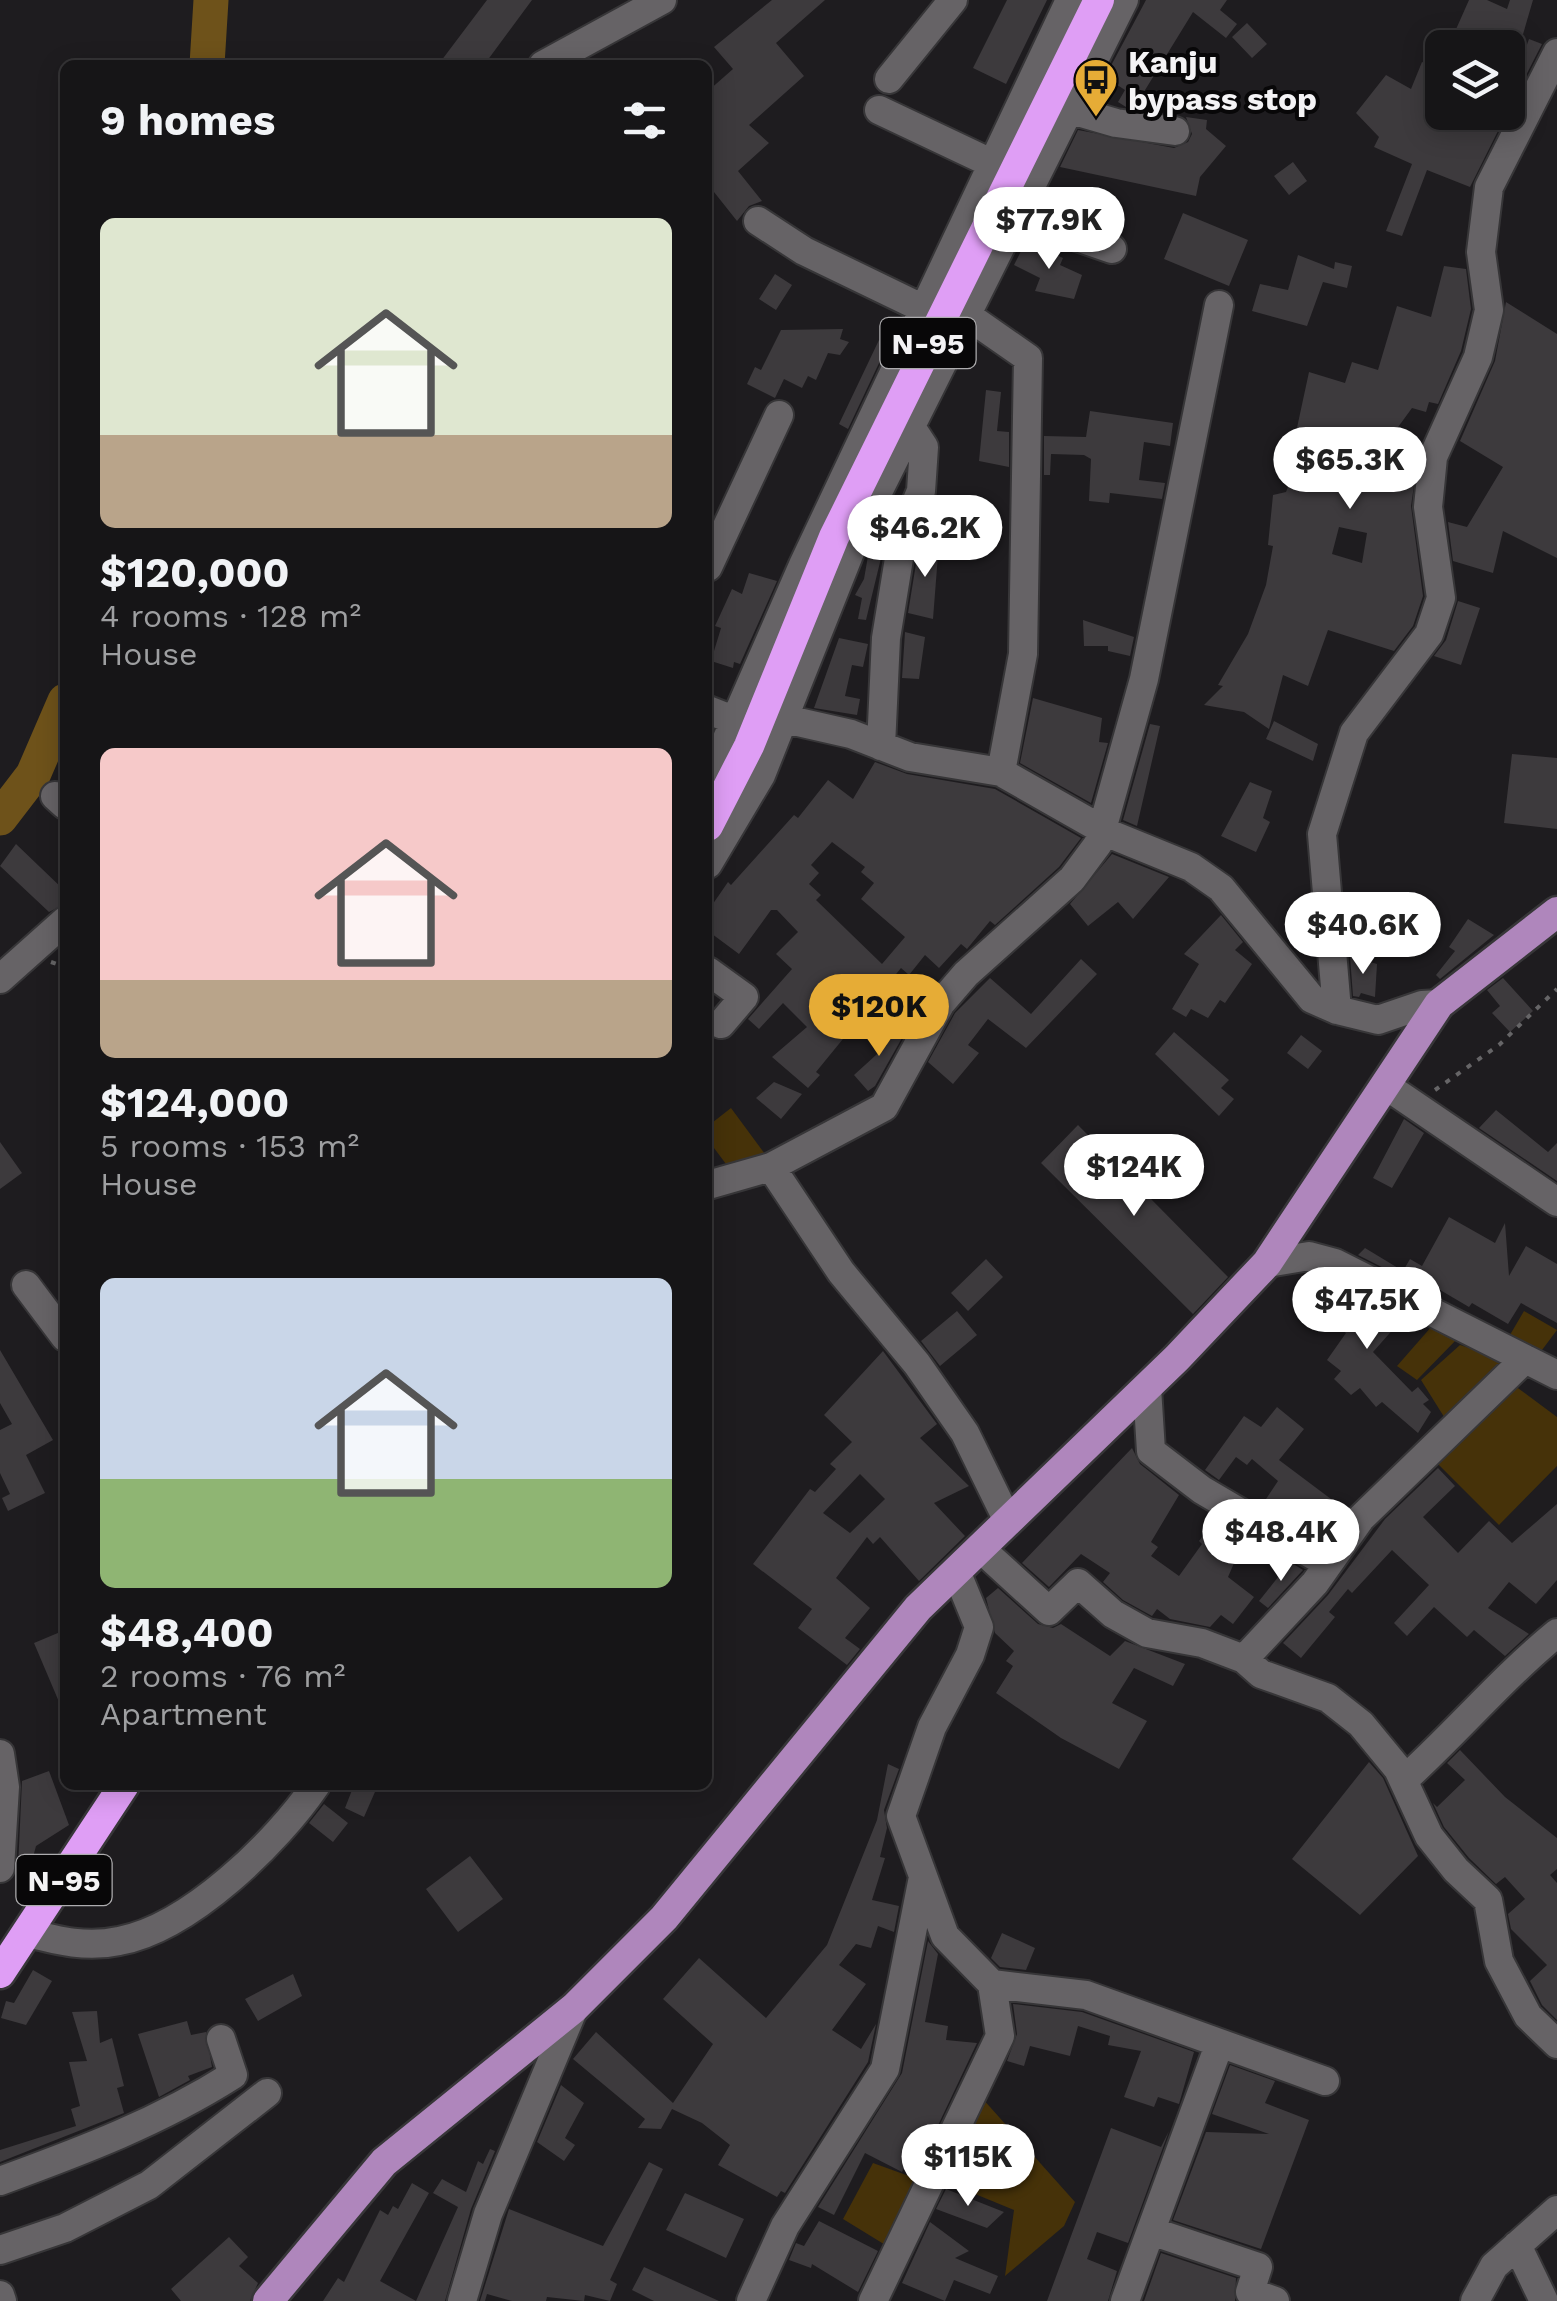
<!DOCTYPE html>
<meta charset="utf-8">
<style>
:root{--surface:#161517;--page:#232224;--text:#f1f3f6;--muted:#9e9fa1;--line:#353436;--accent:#e6ac36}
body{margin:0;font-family:"Work Sans",sans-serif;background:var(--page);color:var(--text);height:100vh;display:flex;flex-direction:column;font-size:38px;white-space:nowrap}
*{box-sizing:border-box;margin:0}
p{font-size:32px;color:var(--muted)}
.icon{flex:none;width:55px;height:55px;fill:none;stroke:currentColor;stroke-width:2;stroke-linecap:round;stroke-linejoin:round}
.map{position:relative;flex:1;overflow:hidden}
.details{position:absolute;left:60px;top:60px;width:652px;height:1730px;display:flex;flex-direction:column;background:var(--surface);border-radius:15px;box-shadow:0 5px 25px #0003,0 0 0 2px var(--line)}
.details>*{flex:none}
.buttons{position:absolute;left:1425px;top:30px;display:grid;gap:20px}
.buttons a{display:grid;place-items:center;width:100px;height:100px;border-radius:15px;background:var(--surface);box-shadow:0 5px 25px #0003,0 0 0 2px var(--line);font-size:50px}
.price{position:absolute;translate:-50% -85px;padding:0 22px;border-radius:35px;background:#fff;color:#222;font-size:32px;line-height:65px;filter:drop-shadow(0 2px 5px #0008)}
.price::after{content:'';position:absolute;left:50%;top:60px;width:30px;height:22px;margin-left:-15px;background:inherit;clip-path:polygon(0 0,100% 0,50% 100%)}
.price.active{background:var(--accent);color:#111}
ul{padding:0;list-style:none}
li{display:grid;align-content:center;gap:20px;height:530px;padding:0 40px}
li span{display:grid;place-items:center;height:310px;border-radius:15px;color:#555}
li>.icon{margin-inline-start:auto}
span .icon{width:180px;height:180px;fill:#fffc;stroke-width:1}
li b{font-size:42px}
h2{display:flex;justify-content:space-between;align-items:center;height:120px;padding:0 40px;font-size:42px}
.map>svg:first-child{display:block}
.green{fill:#463209}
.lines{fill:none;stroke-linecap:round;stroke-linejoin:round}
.river{stroke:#6e521a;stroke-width:35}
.building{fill:#3d3a3d;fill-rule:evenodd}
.minor-casing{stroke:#373638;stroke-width:32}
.major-casing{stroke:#373638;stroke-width:35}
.highway-casing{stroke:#373638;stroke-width:35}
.path{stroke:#666567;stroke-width:4;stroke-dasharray:5 8;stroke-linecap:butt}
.minor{stroke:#666366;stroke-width:28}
.major{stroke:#af86bc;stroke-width:30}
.highway{stroke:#df9ef5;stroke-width:30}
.labels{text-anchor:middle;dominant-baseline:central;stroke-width:8;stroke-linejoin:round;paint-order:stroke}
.shield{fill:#080708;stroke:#adacae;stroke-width:2.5}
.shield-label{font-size:30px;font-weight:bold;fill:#f4f3f5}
.poi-label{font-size:32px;font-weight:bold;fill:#f4f3f5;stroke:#080708;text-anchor:start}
</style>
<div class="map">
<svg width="1557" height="2301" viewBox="0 0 1557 2301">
<rect width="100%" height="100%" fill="#1e1c1f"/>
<path class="green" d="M1291,439l47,15 -2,21 -49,-15z
M731,1108l34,46 -36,14 -21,-28v-14z
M1524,1311l33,19 -21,28 -29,-18z
M1432,1326l26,12 -41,42 -20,-14z
M1460,1345l50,16 -64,59 -25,-40z
M1511,1383l46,34v49l-58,59 -67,-67z
M982,2098l93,104 -11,24 -59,50 9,-66 -73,-30z
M922,2157l7,6 -42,83 -44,-27 30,-56 36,13z"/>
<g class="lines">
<path class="river" d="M207,65l4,-65
M0,818l33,-43 32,-74"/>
</g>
<path class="building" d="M487,0h45l-48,65h-46z
M772,0h53l-49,43 28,33 -55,49 20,18 -31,28 24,30 -13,5 -12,15 -23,-29 -6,6v-107l25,-22 -19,-22z
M1007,0h40l-41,84 -33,-16z
M1146,0h81l-7,10 17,14 -11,14 -33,-26 -59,96 -8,-1 -8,-5 7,-12 -20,-13z
M1469,0h18l20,9 3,-9h23l-14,48h-41l-25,-12z
M1247,23l20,21 -15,14 -20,-21z
M1529,39l13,5 -22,43 -7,-3z
M1422,62l15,6 -13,31 18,9v4h27l33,11 -32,64 -43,-17 -25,66 -16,-5 26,-67 -38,-17 5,-10 -23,-24 30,-38 25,14z
M1186,117l21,3 -1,9 20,17 -26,31 -4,19 -136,-29 18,-37 96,18 14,-6 4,-8z
M1293,162l14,19 -18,14 -15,-19z
M1183,213l65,27 -19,46 -65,-27z
M1026,241l37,17 -3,7 22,10 -8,24 -39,-8 5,-13 -26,-13z
M1298,255l36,14 1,-7 17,4 -5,22 -24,-6 -16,44 -55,-15 8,-27 28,6z
M1444,266l22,3 5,40 -10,42 -23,53 -9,-2 -3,10 -14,-4 -19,26 27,10 -9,62 12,90 -10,30 -19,25 -66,-21 -20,56 -25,-11 -14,54 -25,-17 -40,-7 19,-19 -5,-1 30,-51 18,-49 7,-39 -5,-1 5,-50 13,-3 7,-18 56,11 10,-31 -24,-7 1,-4 -41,-6 14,-65 36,11 7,-21 26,8 19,-64 34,11zM1339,527l28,6 -5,30 -30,-9z
M775,274l17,11 -16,25 -17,-11z
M1506,302l51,32v224l-54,-27 -10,42 -40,-12 -5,-39 19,5 36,-60 -43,-26 35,-80z
M843,329l-3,10 9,3 -9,13 -12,-2 -12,27 -8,-4 -6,12 -18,-9 -9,19 -28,-14 8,-17 6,3 20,-40z
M879,340l9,4 -40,85 -9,-5z
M986,390l15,2 -4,39 12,1v35l-30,-6z
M1090,411l83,12 -3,23 -26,-4 -5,38 26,3 -3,16 -52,-6 -1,10 -20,-2 2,-42 -7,-4 -33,-1 -1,21h-6v-39l42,1z
M920,539l19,3 -6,77 -25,-6z
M868,556l13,2 -15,62 -8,-1 4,-21 -7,-3 9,-16z
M749,573l28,8 -37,83 -6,-2 -1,6 -22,-7 10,-33 -6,-2 17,-37 10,5z
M1458,601l22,7 -19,57 -27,-9 12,-16z
M1083,620l51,17 -4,19 -22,-5v-5h-24z
M905,632l20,5 -6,42 -17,-1z
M839,638l29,6 -5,23 -11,-2 -7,31 15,3 -3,16 -43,-7z
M1033,698l69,20 -3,24 9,1 -17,60 -71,-40z
M1274,721l44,23 -5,17 -47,-22z
M1150,724l10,2 -23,100 -14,-6z
M1512,754l45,4v71l-53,-6z
M875,762l32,12 88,15 86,49 -22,29 -64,58 -5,-4 -23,28 -6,-5 -22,24 -14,-13 -16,20 -8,-7 -85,104 4,3 -12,13 -36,-31 35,-30 -24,-24 -24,26 -11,-10 44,-50 -16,-15 22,-22 -21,-22h-6l-32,44 -31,-23v-20l20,-29 3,3 63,-70 4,3 30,-38 25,19zM832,842l33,25 -4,5 13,11 -13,16 44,38 -23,27 -66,-64 5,-5 -12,-11 10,-11 -8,-8z
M1250,782l22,9 -9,27 7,4 -14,30 -35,-16z
M16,844l49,47v13l-16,8 -49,-46z
M1112,854l57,23 -36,42 -15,-17 -30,24 -18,-22z
M1221,915l22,27 -8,8 17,14 -27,39 -5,-3 -12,18 -17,-9 -5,8 -14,-8 27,-45 -15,-10z
M1468,919l26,16 -54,44 -4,-4 19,-24 -6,-4z
M1350,956l27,8 -2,33 -14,-4 -2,4 -6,-1z
M1081,959l16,15 -71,74 -38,-29 -20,26 11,8 -26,31 -25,-22 27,-49 35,-35 41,36z
M1503,978l30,33 -23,21 -18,-19 8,-7 -13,-16z
M890,1024l12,14 -27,48 -7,5 -14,-16 33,-30 -10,-11z
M1174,1032l55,48 -8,8 13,11 -15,17 -64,-62z
M1301,1035l21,16 -14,18 -21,-16z
M774,1082l28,12 -21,25 -25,-21z
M1496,1110l52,42 9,-9v38l-78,-53z
M1404,1119l20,14 -32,55 -19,-10z
M1078,1125l150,152 -35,37 -152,-151z
M0,1142l22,31 -22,16z
M1449,1217l46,26 10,-20 4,53 17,-30 31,18v59l-36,-20 -13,21 -36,-21 -3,4 -34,-20 -4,5 -73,-37 7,-7 38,23 7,-12 12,7z
M986,1259l17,18 -35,34 -17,-18z
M1318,1276l86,41 -31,35 39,40 6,-5 11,13 -6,4 8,8 -13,21 -36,-31 -6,5 -16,-19 -9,7 -17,-16 7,-8 -14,-11 19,-27 -38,-29 14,-18 -8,-6z
M957,1311l20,24 -37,31 -19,-25z
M0,1350l53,90 -27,15 19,38 -37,18 -6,-13 8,-4 -10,-21v-43l12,-6 -12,-21z
M883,1351l54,73 -17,14 49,48 -35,17 31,33 -46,45 -39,-44 -7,7 -6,-7 -31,41 34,30 -25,30 15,11 -13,16 -49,-37 14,-19 -59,-45 57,-75 5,3 21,-23 -6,-5 22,-22 -28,-27zM860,1474l25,25 -35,34 -27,-20z
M1277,1407l27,22 -25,31 52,39 -13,18 -25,-13 -9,14 -22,-13 16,-24 -26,-22 -5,6 -11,-8 -17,23 -14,-10 39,-54 17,11z
M1132,1448l8,16 39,31 -28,47 7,5 -7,9 28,20 23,-32 -3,-3 17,-23 3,2 8,27 11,7 -10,23 26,20 -21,27 -12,-9 -11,12 -40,-8 -13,-10 -5,7 -29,-16 -20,-18 7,-9 -29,-19 -32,33 -27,-24z
M1438,1468l17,18 -32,31 35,36 31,-32 23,22 45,-39v76l-21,24 -27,-22 -21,26 41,26 -24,22 -31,-26 -7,7 -33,-30 -27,29 -13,-13 35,-38 -37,-35 -40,43 -4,-4 -19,23 6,5 -34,41 -18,-15 45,-48 57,-76z
M1290,1562l13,8 -35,38 -9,-7z
M998,1588l40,36 15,4 8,-4 49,32 15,-15 60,23 -12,22 -39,-18 -22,35 35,18 -28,48 -58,-31 -65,-45 17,-27 -7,-5 8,-10 -19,-18 -9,-35z
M65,1630v86l-31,-73z
M1460,1750l45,47 52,41v31l-7,6 7,8v137l-15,-15 -12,-24 17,-16 -36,-36 -3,-15 17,-15 -20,-22 -9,7 -27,-26 -25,-31 -11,-24 4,4 28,-27 -18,-17z
M1369,1762l14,16 35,78 -58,59 -68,-56z
M888,1764l11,5 -15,41 3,18 -7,29 5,1 -13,42 27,6 -5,26 -16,-6 -7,22 -15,-4 -17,21 27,19 -34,46 29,19 15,-25 -8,38 -83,131 -4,-2 -4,6 -59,-32 12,-20 -28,-22 -30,-14 -11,20 -23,-1 7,-9 -72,-60 23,-27 77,71 40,-59 -50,-45 36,-41 67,60 61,-73 50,-125z
M49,1771l20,54 -33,21 -7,26 -11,-4 4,-87z
M354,1785h24l-14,32 -19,-9z
M324,1804l24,19 -15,19 -24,-19z
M470,1856l33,43 -45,33 -32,-43z
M1002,1933l33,15 -9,22 -26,-3 -9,-9z
M928,1941l10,13 -13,68 23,4 -2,14 31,3 -44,93 -10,-5 -21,41 -37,-19 -31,62 -16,-8 84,-134z
M33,1970l19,11 -26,44 -25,-7 5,-17 8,2z
M293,1974l9,22 -44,25 -13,-22z
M1013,2004l69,8 112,40 -15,52 -21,-7 -4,10 -30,-10 17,-46 -33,-6 2,-9 -32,-10 -8,30 -40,-10 -6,20 -17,-5 10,-27z
M97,2011l3,32 12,-5 12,48 -7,2 7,25 -124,49v-12l76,-24 -5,-17 9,-3 -11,-44 18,-1 -15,-49z
M187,2021l4,14 15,-3 6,35 -24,9 2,4 -31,17 -21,-63z
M1230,2065l45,16 -10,22 44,17 -48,129 -88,-29 33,-88 63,2 -57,-20z
M561,2085l23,18 -19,35 10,7 -11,16 -27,-19z
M1111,2128l50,19 8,-16 -41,112 -31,-11 -10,27 30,12 -9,30h-61z
M490,2149l5,2 -24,58 -26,92h-29l42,-94 -25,-14 9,-14 24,13 12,-31 5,3z
M649,2162l14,7 -53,111 7,4 -7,17 -25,-6 -1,6 -37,-4 -1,4h-34l-25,-7 -2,7h-5l29,-92 94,37z
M412,2183l17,10 -49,88 36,20h-93l15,-23 6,4 36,-72 8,5 5,-9 5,3z
M946,2189l58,23 -17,16 -51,-19z
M685,2193l59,26 -18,39 -60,-28z
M819,2221l59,30 -20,41 -46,-28 -1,4 -22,-8 7,-17 8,3z
M930,2222l39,29 -14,7 43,18 -8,18 -36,-14 -9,21 -43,-18z
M229,2237l19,20 -9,9 19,17 -8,18h-69l-10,-12z
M1161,2253l75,25 -1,23h-91z
M644,2267l75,34h-65l-22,-11z"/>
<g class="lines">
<defs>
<path id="minor" d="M543,65l119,-65
M889,79l64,-79
M1068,109l48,14 59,8
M879,110l114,54
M1016,216l96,33
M758,221l46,30 120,58
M965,314l63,44 -5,296 -22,118
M708,567l71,-152
M708,710l28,11
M785,719l66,15 59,23 91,15 109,62 81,33 30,21 91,111 25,11 41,10 44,-15 17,-1
M881,746l5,-108 17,-104 18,-43 3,-44 -15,-23
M708,782l95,-217 267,-565
M55,796l10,9
M708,864l53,-89 97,-243 266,-532
M708,971l36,26 -23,27
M0,979l65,-58
M1337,1010l-15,-176 32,-101 75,-99 12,-36 -13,-91 5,-50 45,-100 11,-47 -8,-58 8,-65 68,-134
M1385,1085l172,117
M771,1167l70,105 76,92 48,69 43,88
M708,1185l63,-18 113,-60 57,-104 25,-29 106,-95 26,-35 46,-165 75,-374
M1267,1263l42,-7 26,7 222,112
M26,1285l39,52
M1147,1388l4,63 51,39 126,74
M980,1548l69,63 29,-28 35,31 34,19 55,10 42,16 17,15 67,24 33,26 37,45 31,67 27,34 32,30 11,61 29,55 29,28
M1244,1659l71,-76 46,-65 164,-159
M0,1754l5,33 -5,81
M1404,1780c53,-48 98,-102 153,-147
M28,1933c31,8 59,15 91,8 71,-13 158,-99 197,-156
M992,1984l94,11 239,86
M0,2181c82,-30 159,-59 233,-106l-12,-36
M1151,2231l107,36 -8,25 25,9
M1517,2245l27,56
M0,2250l65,-22 84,-43 118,-92
M0,2295l2,6
M462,2301l26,-87 86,-206
M751,2301l34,-75 100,-157 38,-192
M873,2301l127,-265 -8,-52 -47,-48 -44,-120 31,-89 38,-72 9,-28 -23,-56
M1125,2301l94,-256
M1475,2301l19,-35 63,-56"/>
<path id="major" d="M268,2301l116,-139 190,-154 90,-90 254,-310 259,-250 90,-95 172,-259 118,-92"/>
<path id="highway" d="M708,826l41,-80 85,-209 265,-537
M0,1973l124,-188"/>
</defs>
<use href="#minor" class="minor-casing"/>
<use href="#major" class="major-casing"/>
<use href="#highway" class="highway-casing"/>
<path class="path" d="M51,962l14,5
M1435,1090l64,-45 58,-56"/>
<use href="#minor" class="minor"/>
<use href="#major" class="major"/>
<use href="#highway" class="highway"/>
</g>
<defs>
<symbol id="bus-pin" viewBox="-11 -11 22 30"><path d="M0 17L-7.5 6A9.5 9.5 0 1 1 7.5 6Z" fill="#e6ac36" stroke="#080708"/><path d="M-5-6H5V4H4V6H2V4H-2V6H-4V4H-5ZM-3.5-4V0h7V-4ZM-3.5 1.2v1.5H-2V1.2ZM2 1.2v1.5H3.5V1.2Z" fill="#111"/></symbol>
</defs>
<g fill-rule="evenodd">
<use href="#bus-pin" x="1071" y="55" width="50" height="68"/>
</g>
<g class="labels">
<g class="shield">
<rect x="880.5" y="318" width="95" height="50" rx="8"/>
<rect x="16.5" y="1855" width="95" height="50" rx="8"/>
</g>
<g class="shield-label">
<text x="928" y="343">N-95</text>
<text x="64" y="1880">N-95</text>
</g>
<g class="poi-label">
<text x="1128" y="62">Kanju<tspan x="1128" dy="37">bypass stop</tspan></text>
</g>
</g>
</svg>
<div class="buttons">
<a><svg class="icon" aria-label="layers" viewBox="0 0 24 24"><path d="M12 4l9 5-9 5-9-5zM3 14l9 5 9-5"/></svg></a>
</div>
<b class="price" style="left:1049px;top:272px">$77.9K</b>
<b class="price" style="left:1350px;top:512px">$65.3K</b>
<b class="price" style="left:925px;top:580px">$46.2K</b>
<b class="price" style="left:1363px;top:977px">$40.6K</b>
<b class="price active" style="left:879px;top:1059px">$120K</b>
<b class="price" style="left:1134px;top:1219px">$124K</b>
<b class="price" style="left:1367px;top:1352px">$47.5K</b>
<b class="price" style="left:1281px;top:1584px">$48.4K</b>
<b class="price" style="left:968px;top:2209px">$115K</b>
<section class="details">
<h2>9 homes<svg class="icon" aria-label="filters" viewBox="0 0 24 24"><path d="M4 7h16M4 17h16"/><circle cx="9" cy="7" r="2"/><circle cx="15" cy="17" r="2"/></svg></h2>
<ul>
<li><span style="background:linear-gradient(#dfe7d0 70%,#b9a48a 0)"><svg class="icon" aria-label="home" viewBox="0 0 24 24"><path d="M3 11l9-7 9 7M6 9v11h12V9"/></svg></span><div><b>$120,000</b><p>4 rooms · 128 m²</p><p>House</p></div></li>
<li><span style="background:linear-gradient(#f6c9c9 75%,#b9a48a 0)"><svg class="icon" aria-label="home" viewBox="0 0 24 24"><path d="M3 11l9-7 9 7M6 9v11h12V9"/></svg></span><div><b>$124,000</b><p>5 rooms · 153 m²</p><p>House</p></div></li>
<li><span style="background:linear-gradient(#c9d6e8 65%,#8fb573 0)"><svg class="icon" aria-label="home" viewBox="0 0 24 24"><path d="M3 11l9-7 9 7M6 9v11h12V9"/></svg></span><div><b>$48,400</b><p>2 rooms · 76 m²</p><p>Apartment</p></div></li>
</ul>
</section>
</div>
